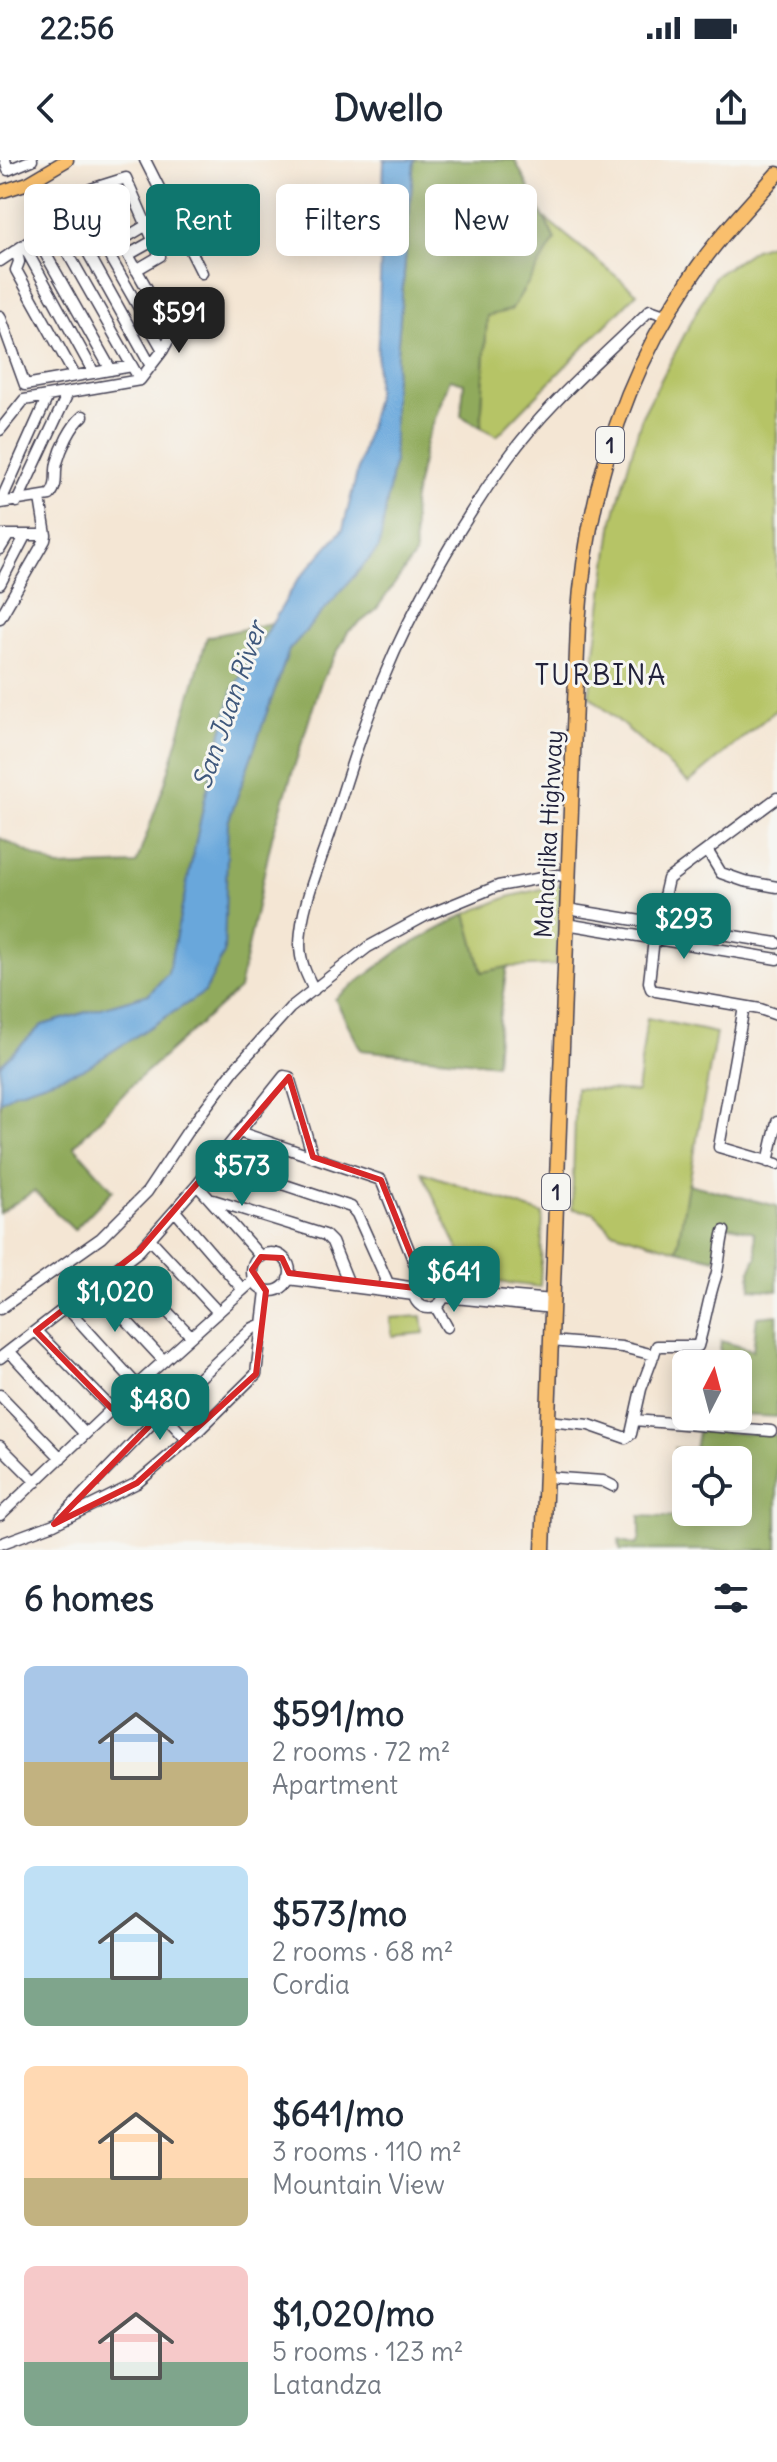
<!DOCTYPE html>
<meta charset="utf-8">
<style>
:root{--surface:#fff;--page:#f2f2f3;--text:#1f2937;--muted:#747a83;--accent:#0f766e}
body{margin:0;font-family:Delius,sans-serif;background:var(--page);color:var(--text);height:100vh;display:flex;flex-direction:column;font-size:30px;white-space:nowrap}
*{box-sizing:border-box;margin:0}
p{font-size:26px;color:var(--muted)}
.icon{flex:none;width:44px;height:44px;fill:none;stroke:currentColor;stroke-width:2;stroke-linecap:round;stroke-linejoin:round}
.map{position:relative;height:1390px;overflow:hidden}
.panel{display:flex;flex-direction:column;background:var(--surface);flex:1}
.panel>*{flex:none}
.hud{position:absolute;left:24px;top:24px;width:730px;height:72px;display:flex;gap:16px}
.needle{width:52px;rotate:6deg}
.tools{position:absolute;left:672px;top:1190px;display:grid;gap:16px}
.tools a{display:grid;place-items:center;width:80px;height:80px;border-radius:12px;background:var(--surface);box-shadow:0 4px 20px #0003;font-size:40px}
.price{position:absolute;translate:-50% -68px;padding:0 18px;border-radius:16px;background:var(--accent);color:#fff;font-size:26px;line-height:52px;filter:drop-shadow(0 2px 4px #0008)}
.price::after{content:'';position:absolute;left:50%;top:48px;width:24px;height:18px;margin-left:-12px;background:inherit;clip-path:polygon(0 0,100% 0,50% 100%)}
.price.active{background:#222;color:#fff}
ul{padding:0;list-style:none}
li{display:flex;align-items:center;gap:24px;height:200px;padding:0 24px}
li span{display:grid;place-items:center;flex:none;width:224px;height:160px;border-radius:12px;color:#555}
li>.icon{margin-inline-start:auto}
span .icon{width:96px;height:96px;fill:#fffc;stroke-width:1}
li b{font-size:34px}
h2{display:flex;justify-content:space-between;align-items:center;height:96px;padding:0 24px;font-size:34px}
.chip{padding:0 28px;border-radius:12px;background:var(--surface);box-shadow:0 4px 20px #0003;font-size:28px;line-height:72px}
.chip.active{background:var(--accent);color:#fff}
.status{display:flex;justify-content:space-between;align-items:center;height:56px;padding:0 40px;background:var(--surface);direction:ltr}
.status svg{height:22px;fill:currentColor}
header{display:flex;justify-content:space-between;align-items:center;height:104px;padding:0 24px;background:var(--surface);font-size:36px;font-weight:700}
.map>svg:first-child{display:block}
.green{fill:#b6c466;stroke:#6c7350;stroke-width:2}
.forest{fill:#90aa5b;stroke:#59664b;stroke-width:2}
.water{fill:#69a7db;stroke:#46648b;stroke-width:2}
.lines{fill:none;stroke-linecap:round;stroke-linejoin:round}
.minor-casing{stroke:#423f52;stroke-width:13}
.major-casing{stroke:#423f52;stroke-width:15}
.highway-casing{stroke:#423f52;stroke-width:17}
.minor{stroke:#fff;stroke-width:10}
.major{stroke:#f9bf6d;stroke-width:12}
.highway{stroke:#f9bf6d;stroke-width:14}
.marked{fill:none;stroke:#d62828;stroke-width:6;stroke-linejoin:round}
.labels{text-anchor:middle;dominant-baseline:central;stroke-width:6;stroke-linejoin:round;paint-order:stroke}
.shield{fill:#f6f6f2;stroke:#626272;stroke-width:2}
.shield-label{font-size:22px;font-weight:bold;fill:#22223b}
.street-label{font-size:24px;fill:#22223b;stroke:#f6f6f2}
.water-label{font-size:26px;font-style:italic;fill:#3e577b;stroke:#f6f6f2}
.quarter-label{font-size:28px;letter-spacing:2px;fill:#22223b;stroke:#f6f6f2}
</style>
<div class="status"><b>22:56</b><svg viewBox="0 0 49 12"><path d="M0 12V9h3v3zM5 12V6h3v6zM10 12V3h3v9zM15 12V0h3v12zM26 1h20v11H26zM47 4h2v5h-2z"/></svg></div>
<header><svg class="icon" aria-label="back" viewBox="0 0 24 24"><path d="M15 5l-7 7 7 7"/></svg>Dwello<svg class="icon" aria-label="share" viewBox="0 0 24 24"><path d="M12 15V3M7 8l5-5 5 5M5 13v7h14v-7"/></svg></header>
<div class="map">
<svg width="777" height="1390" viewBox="0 0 777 1390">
<rect width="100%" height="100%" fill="#f6f6f2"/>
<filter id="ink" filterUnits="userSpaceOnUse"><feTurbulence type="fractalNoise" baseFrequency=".0125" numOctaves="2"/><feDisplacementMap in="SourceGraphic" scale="16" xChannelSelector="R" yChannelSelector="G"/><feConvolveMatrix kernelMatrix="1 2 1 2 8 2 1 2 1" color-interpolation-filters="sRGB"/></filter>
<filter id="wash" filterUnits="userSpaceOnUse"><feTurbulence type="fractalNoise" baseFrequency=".006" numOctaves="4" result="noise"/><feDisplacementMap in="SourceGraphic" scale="32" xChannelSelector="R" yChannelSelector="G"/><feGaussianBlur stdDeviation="1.8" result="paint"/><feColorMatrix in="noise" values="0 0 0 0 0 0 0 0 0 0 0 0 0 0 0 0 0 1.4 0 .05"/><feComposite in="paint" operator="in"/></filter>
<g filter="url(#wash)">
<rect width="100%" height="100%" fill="#f4e6d4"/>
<path class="green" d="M545,58l92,75 -140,143 -16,-9 6,-112 53,-53 15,-22z
M777,82v467l-88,74 -100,-88 24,-175 29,-104 73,-140 40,-27z
M562,724l-7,81 -48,2 -25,6 -16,-59 42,-17z
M647,858l69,15 -39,217 -65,-19 -19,-19 -21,-3 4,-121 61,4z
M422,1012l121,42 -3,73 -68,-8z
M422,1156l2,17 -32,3 -2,-18z"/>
<path class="forest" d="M414,0h101l40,80 -44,70 -24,6 -6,111 -20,-11 3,-33 -14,-4 -24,63 -13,61 2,52 -40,56 -27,21 -27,50 -49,155 -33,152 -104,93 -61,64 39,44 -39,40 -40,-39 -34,22v-375l58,29 78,-3 30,-84 41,-143 115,-25 72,-151v-74z
M466,754l16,58 25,-5 -8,52 -3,45 -135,-14 -26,-51 65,-49z
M688,1024l89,22v85l-26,-2 -1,-18 7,-15 -3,-24 -32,-8 -7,35 -38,-9z
M777,1155v102l-39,-2v-51h-19l2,-23 32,9 4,-33z
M698,1271l79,4v115h-157l-1,-10 18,5 3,-8v-21l49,2 1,-6h48v-52h-52v29l-10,-1 -1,-40 20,2z"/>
<path class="water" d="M384,0h30l-20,227v74l-15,87 -90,102 -61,173 -4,130 -19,39 -119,76 -72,25 -14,9v-37l42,-40 107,-31 19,-21 37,-175 28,-108 64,-109 46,-52 33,-132z"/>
</g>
<g filter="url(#ink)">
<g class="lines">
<defs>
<path id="minor" d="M5,0l3,10 24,-10
M145,0l57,113
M28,23l112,197
M91,29l81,144
M79,43l84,147
M66,53l85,153
M36,77l75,133
M120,81l27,-16
M24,86l70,127
M17,91l2,11 -3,8 59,106
M128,95l25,-14
M0,101l36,-24 55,-48 35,-11 34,78 -24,14
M0,156l25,69 107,-19
M0,270l24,-30 116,-20 23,-30 23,-43
M17,342l51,-109
M0,343l50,-8c9,-11 4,-20 7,-32 4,-15 14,-37 26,-47
M0,343l48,-107
M0,375h46
M0,389l8,-13
M0,424l25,-48
M0,458l45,-78 1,-5 -6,-37
M777,638l-109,81 -14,60 -5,43 2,7 5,2 104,18 17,6
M707,690l14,23 23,8 33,6
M567,749l210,34
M566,764l211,35
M314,830c-8,-16 -14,-28 -14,-46 1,-38 18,-75 30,-111 16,-51 32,-104 53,-154 30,-73 78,-157 125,-221 40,-55 94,-100 142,-148l17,6
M744,847l-25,140 58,17
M239,972l142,48 40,100
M216,1002l135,45 6,7 31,69
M768,1002l9,-40
M197,1025l64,72
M213,1040l112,35 7,7 15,37
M175,1051l68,79
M150,1079l68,73
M252 1112a19 19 0 1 1 38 0a19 19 0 1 1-38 0Z
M122,1105l69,71
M414 1133a15 15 0 1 1 30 0a15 15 0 1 1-30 0Z
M288,1119l126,16
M385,1123l30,5
M94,1126l70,75
M447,1131l106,9
M445,1137l108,11
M436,1147l11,20
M67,1148l121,133
M0,1149l101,-71 46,-46 40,-60 47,-62 56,-62 78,-61 57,-31 73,-30 60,-11 11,2
M36,1171l76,78
M551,1181l71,6 32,8
M9,1191l76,83
M0,1198l139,-107 58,-66 87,-109 5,1 24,80
M0,1235l61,63
M634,1260l137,11
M547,1261l42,4 37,13 5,-4 10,-45 16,-43h41c7,-23 10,-47 18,-70 4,-14 4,-31 8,-45
M0,1286l36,36
M546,1317l57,4 10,5
M0,1355l138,-131 116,-104
M61,1357l102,-105 90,-84 9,-4
M0,1384l54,-20 83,-41 59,-50 60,-59 10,-83"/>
<path id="major" d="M0,32l28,-9 39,-23"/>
<path id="highway" d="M543,1390l35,-926c8,-122 41,-239 110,-342 25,-39 58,-73 89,-108"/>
</defs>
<use href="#minor" class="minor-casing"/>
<use href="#major" class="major-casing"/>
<use href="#highway" class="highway-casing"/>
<use href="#minor" class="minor"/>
<use href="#major" class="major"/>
<use href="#highway" class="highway"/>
</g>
</g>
<path class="marked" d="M289,917l24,80 68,23 40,100 -6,8 -126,-15 -7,-15 -21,-1 -9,13 14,21 -10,83 -119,109 -83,41 109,-112 -25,-28 -26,25 -76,-78 103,-80z"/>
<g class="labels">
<g class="shield">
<rect x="596" y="267" width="28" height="36" rx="6"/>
<rect x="542" y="1014" width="28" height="36" rx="6"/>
</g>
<g class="shield-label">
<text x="610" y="285">1</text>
<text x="556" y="1032">1</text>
</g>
<g class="street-label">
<text transform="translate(548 674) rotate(-87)">Maharlika Highway</text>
</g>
<g class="water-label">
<text transform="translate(229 545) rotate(-71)">San Juan River</text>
</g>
<g class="quarter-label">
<text x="601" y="515">TURBINA</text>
</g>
</g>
</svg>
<div class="tools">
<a><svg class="needle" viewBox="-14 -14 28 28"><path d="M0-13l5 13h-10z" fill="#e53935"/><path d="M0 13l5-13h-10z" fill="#747a83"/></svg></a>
<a><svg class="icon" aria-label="locate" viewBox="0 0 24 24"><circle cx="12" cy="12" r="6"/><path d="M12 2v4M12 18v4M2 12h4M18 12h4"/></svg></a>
</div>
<b class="price active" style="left:179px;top:195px">$591</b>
<b class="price" style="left:684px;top:801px">$293</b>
<b class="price" style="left:242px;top:1048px">$573</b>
<b class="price" style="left:454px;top:1154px">$641</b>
<b class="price" style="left:115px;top:1174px">$1,020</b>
<b class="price" style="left:160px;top:1282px">$480</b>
<div class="hud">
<a class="chip">Buy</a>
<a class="chip active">Rent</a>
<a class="chip">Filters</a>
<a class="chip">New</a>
</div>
</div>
<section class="panel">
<h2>6 homes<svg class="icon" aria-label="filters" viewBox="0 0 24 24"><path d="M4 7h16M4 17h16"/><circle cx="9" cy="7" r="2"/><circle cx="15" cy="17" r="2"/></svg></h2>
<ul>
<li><span style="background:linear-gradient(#a9c7e8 60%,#c2b280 0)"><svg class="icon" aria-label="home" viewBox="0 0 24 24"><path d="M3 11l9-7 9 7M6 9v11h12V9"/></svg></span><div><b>$591/mo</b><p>2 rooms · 72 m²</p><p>Apartment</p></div></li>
<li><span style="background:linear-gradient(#bfe0f5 70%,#7fa58c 0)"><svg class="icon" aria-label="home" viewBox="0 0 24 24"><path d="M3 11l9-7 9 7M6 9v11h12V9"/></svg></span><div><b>$573/mo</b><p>2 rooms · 68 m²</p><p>Cordia</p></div></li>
<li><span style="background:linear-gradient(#ffd9b3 70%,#c2b280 0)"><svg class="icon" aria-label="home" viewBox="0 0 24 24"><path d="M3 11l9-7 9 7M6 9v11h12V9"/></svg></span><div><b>$641/mo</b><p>3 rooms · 110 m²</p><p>Mountain View</p></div></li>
<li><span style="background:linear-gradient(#f6c9c9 60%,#7fa58c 0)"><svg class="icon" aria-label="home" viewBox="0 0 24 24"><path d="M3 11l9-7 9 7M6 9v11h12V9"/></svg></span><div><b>$1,020/mo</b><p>5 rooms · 123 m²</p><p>Latandza</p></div></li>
</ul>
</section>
